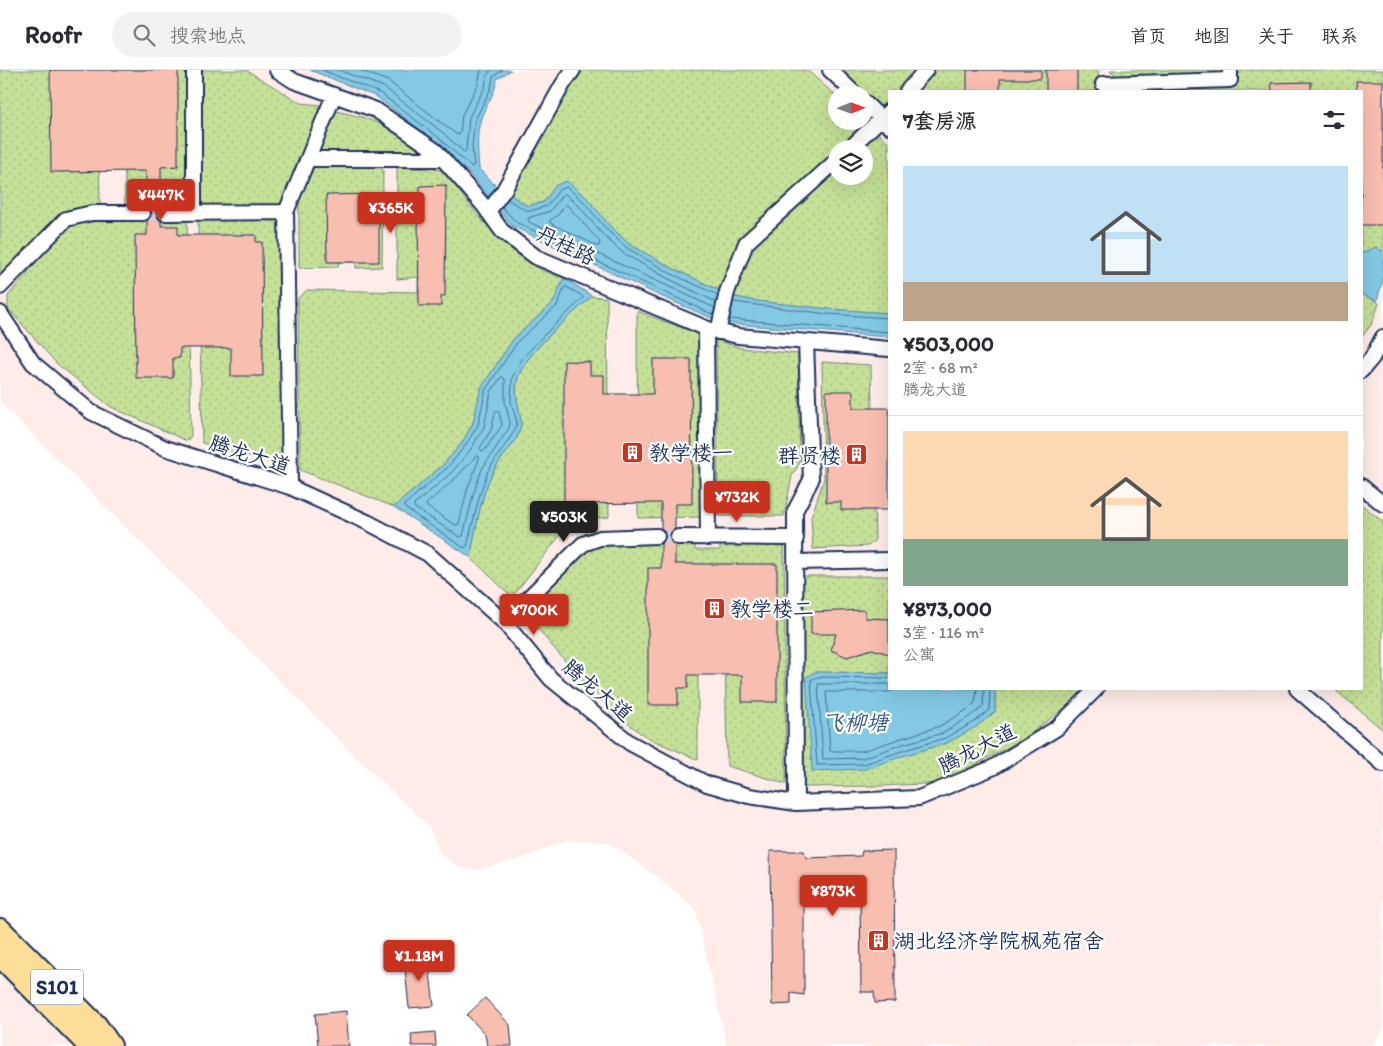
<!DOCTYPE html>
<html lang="zh">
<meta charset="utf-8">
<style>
:root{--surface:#fff;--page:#f2f2f3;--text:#2b2b33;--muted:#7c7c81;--line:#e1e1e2;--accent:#c8321e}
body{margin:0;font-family:Itim,"LXGW WenKai TC",sans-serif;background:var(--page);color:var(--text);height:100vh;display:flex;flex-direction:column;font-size:19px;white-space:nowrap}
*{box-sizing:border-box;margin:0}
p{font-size:16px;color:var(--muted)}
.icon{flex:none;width:28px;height:28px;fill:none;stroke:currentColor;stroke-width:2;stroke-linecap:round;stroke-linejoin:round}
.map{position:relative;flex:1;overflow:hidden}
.side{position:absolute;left:888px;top:20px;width:475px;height:600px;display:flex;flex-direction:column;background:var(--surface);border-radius:0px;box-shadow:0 5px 20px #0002}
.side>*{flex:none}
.needle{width:32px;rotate:89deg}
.tools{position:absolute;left:828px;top:15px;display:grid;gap:10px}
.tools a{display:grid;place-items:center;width:45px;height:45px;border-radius:50%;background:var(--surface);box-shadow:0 5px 20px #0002;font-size:25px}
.price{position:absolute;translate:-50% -42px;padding:0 11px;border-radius:5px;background:var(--accent);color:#fff;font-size:16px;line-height:32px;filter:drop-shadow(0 1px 2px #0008)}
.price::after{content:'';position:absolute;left:50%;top:30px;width:15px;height:11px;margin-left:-8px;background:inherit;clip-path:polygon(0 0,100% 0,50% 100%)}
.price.current{background:#222;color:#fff}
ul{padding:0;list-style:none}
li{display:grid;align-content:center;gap:10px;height:265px;padding:0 15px}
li+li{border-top:1px solid var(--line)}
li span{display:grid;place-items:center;height:155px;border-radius:0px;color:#555}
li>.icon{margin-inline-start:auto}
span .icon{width:90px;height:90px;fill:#fffc;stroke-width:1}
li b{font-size:21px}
h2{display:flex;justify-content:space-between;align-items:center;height:60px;padding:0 15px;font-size:21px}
header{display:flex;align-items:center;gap:30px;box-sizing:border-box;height:70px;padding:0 25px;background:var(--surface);border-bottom:1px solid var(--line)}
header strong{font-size:24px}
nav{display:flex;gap:28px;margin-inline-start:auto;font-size:18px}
.search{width:350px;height:45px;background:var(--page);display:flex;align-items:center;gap:12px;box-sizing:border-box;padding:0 18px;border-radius:28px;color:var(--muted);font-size:19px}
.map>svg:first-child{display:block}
.built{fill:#fdece7;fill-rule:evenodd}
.grass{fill:url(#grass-dots);stroke:#70887a;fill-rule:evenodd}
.water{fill:#83c9e4;stroke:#598bae}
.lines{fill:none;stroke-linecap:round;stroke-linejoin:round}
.shore{stroke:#456d94;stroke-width:1}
.building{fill:#f8beb0;stroke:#1b2f5e}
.street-tunnel{stroke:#d1d5df;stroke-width:14;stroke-dasharray:14 7;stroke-linecap:butt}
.street-casing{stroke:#1b2f5e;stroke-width:18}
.primary-casing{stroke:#1b2f5e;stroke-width:26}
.street{stroke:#fff;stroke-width:14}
.primary{stroke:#fcde96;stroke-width:22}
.labels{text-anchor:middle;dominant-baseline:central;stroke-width:4.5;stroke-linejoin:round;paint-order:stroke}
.shield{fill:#fff;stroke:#5f6d8e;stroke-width:1}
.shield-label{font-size:20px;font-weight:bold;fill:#1b2f5e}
.street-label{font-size:21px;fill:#1b2f5e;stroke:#fff}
.poi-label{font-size:21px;fill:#1b2f5e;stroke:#fff;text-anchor:start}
.water-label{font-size:22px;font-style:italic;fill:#3a5d86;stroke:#fff}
</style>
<header>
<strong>Roofr</strong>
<div class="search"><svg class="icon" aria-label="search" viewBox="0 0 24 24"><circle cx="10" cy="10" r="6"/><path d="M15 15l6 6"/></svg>搜索地点</div>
<nav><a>首页</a><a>地图</a><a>关于</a><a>联系</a></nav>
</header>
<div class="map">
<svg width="1383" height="976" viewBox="0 0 1383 976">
<defs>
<pattern id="grass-dots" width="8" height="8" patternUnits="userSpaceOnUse" patternTransform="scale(1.25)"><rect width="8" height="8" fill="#c5e097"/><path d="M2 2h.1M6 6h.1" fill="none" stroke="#a9c085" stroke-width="1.8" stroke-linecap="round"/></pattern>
</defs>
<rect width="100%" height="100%" fill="#fff"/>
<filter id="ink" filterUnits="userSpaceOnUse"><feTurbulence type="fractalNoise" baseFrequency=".02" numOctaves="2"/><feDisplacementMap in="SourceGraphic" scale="10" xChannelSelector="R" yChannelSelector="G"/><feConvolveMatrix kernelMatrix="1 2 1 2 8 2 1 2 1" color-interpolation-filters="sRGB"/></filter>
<g filter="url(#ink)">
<path class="built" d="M0,0h1383v960l-11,16h-645l-32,-138 -37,-31 -50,-35 -42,-2 -42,18 -49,12 -17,-3 -18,-14 -11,-27 -73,-69 -356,-355zM889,21h472v598h-472zM836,24h28v27h-28zM836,79h28v27h-28z
M0,905l33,27 43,44h-76z"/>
<path class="grass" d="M0,0h98l2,136c-10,1 -22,1 -31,4 -26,11 -44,48 -69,63z
M124,0h62v134l-61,2z
M200,0h46l55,33 19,2 -37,101 -81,1z
M580,0h227l29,26v25h28l25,22v170l-60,-4 -73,-8 -25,-5 -59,-28 -43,-24 -18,-17 -55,-42 -12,17 -16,4 -18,-11 66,-121zM836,79h28v27h-28z
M836,0h80l-18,21h-9v11l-13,6 -12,-12v-2h-3z
M934,0h164l1,21h-183z
M1110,0h112l-1,3 -7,4 -92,1 -7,-3z
M1242,0h141v182l-7,-4 -15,5v-162h-243l3,-3 109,-2z
M332,40l30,7 24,9 40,29 -111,-1z
M315,95h63l5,5 -1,97 -26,1v-6h-17l-1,5 -39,1v-68z
M397,97l47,3c26,37 54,75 94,98 8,4 17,7 26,10l-11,25 -39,35 -33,50 -8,35 -11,20 -18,21 -50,43 -94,-37 -2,-172 9,-8 111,2v-15l-21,2z
M275,149l6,6 2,239h-6l-75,-21 -4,-223z
M187,150l4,216 -4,5 -76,-34 -55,-44 -48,-55v-12l48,-58 13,-12 25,-5z
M1361,224l16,7 2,3 -8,21 -10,13z
M592,226l15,2 2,219 -23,2 -21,10 -53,68 -42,-40c6,-26 10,-61 23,-85 7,-14 22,-27 27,-42 4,-14 -7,-31 -3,-49 5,-26 55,-66 75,-85z
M637,241l64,24 3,182 -66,1z
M716,270l25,8 57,6 2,108 -8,14 -8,40h-66z
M822,292l49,3 4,175 -7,6 -55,3 -2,-32 13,-38z
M1361,434l22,18v208l-49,-41h27z
M602,460h93v20h25v-20l64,1 2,253 -59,-18 -2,-116 -27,2v108c-16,-8 -45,-18 -59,-28 -46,-34 -82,-80 -118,-124l44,-56 19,-18z
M803,506h86v97l-73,-1 90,83 41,-12 48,-31v-23h94l-64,49 -84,45 -60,3 -82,1z"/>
<path class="water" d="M310,0h201l-14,9c-2,18 -14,28 -17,43 -4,15 -2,32 -1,47l17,17 32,20 16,-4 12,-17 11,-4 19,16 25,30 18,17 43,24 59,28 25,5 73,8 60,4v24l-166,-14 -67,-29 -144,-68 -40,-50 -37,-35 -58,-44z
M1376,177l7,5v26l-6,23 -16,-7v-41z
M564,208l28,18c-20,19 -70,59 -75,85 -4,18 7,35 3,49 -5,15 -20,28 -27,42 -13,24 -17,59 -23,85l-76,-50 50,-43 18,-21 11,-20 8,-35 33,-50 39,-35z
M815,602l74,1v16h106v23l-19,15 -29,16 -41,12 -41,14 -53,2 -6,-94z"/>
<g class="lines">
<path class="shore" d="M322,0l58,23 58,44 33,30 3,-2 -2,-19 3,-26 16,-32 2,-11 9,-7
M338,0l46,17 58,45 22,20 2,-2 3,-33 16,-30 2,-12 4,-5
M359,0l29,11 69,54 3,-2 2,-18 16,-31 3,-14
M507,129l18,11 5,1 17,-5 12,-16 8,-3 15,13 25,30 20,18 43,25 48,22
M567,135l33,37 -1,4h-2l-47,-23v-3l8,-5 6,-9z
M502,137l14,15 48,24 150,69
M565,217h2l15,9 1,2 -40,38 -21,23 -10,19 -1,24 6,20 -2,8 -27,41 -8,23 -13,52 -3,2 -59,-40 -1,-3 44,-38 17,-21 13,-21 8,-36 32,-48 39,-35z
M733,232l95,12 61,4
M715,238l-186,-86 -1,-4 22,-7 12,-16 3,-1 13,11 24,29 21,19 44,25 49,24
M729,249l160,13
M502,307l3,2v23l5,20 -1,6 -27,41 -8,23 -11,44 -3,1 -45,-29 -1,-3 38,-33 19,-23 13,-22 7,-35z
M496,341l3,1 3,13 -17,25 -3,1 -2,-3 11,-18z
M477,385l2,4 -12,31 -8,34 -4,1 -28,-18 -1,-3 31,-27z
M889,608l-72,-1 -6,3 6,85 47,-1 41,-14 40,-12 28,-15 16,-13 1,-21
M889,614h-71l5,75 40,-1 40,-14 40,-11 26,-16 14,-10 1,-18
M898,619l-10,3h-62l4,59h32l78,-25 25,-15 10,-8 2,-14"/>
</g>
<path class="building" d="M50,0h128v96l-17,1v38l-4,4v8l4,4v5h17v9h78v7h6l1,134h-32v-28h-51v10h-7v20h-37l-1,-143h12v-14l3,-3 2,-5 -2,-5 -4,-3v-34l-95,1z
M967,0h74v9h-41v12h-33z
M1046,0h31v21h-31z
M1356,11h27v144h-22v-134h-4z
M1311,12v9h-39l-1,-8z
M446,115l-1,111h-4v10h-22l-1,-93h-39v49h-52l-1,-67 52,-1v9l42,-1v-16z
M653,289h38l1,145h-17v25l-4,3 -2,5 2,5 4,3v19h102v138h-35v-27h-54v13h-10v17h-30v-137h13v-25l5,-7 -5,-8v-25l-97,1v-143l26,1v13h14v19h49z
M826,321h27v17h36v102h-48v-8h-15z
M865,540v8l24,1v35l-17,-5 -25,8 -16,-7 5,-16h-25v-22z
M894,780l1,152 -20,1 -1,-11h-13l-1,-105 -56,2v106l-13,-2v11l-19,1 -2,-154h34l2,7 55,-2 1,-5z
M428,886l6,50 -25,2 -5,-49z
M485,928l25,27 2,21h-25l-2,-12 -18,-19z
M346,941l3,35h-31l-3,-32z
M435,962l1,14h-24l-1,-12z"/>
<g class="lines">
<path class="street-tunnel" d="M143,143h22
M657,466l21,1"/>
<defs>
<path id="street" d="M194,0v143
M277,0l17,11 82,29 60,41 48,55 18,25 34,26 172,72 30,7 151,13
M830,0l25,24
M1103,14l127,-4v-10
M907,21l19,-21
M864,32l25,24
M849,79l40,-38
M308,89h135
M488,142l16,-22 59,-106 10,-14
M165,143l121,-1
M0,217l66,-68 26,-6h51
M0,243l33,50 58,49 74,36 125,39 77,35 61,32 76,68 47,57 79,64 77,41 42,12 47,7 123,-5 73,-30 65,-40 39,-39
M706,259l2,209
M718,262l9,-40 19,-49 90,-82
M1361,301l11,-13 11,-21
M1361,416l22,18
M290,417l-4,-275 48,-117
M678,467l118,1
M796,492l93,-2
M504,552l79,-78 17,-6 57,-2
M1297,619l86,75
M796,733l-1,-292 16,-31 -5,-138"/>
<path id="primary" d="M0,860l96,96 14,20
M0,885l90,91"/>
</defs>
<use href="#street" class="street-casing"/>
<use href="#primary" class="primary-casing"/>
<use href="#street" class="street"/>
<use href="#primary" class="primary"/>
</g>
</g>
<defs>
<symbol id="building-square" viewBox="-11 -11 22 22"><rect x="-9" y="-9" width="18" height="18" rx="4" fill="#c8321e" stroke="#fff"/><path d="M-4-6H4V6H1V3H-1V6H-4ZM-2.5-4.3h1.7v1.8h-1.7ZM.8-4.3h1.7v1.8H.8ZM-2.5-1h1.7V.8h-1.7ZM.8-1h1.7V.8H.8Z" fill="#fff"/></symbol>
</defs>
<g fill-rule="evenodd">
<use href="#building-square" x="620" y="370" width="25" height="25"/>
<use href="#building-square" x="844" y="372" width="25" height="25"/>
<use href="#building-square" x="702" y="526" width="25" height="25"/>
<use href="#building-square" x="866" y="858" width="25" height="25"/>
</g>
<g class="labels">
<rect class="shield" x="31" y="899.5" width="52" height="35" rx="4"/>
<g class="shield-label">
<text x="57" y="917">S101</text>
</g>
<g class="street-label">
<text transform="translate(566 175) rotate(26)">丹桂路</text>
<text transform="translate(250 384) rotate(18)">腾龙大道</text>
<text transform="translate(598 620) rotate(40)">腾龙大道</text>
<text transform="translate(977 678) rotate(-27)">腾龙大道</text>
</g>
<g class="poi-label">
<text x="649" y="382">教学楼一</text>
<text x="841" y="385" text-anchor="end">群贤楼</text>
<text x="730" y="538">教学楼二</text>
<text x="894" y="870">湖北经济学院枫苑宿舍</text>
</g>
<g class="water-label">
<text x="855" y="652">飞柳塘</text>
</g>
</g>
</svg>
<div class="tools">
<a><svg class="needle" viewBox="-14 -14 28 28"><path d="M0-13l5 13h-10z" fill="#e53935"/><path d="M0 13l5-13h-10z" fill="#7c7c81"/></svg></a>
<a><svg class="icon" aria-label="layers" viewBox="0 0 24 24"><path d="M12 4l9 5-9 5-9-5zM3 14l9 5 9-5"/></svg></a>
</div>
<b class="price" style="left:161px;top:151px">¥447K</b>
<b class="price" style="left:391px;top:164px">¥365K</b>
<b class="price" style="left:737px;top:453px">¥732K</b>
<b class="price current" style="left:564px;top:473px">¥503K</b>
<b class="price" style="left:534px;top:566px">¥700K</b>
<b class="price" style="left:833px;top:847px">¥873K</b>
<b class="price" style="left:419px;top:912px">¥1.18M</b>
<section class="side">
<h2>7套房源<svg class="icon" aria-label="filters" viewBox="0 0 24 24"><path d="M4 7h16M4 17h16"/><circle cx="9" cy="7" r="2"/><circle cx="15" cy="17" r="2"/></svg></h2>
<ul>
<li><span style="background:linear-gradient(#bfe0f5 75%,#b9a48a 0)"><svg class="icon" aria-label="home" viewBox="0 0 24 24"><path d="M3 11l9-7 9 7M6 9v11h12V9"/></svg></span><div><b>¥503,000</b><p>2室 · 68 m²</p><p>腾龙大道</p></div></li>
<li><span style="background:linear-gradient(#ffd9b3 70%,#7fa58c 0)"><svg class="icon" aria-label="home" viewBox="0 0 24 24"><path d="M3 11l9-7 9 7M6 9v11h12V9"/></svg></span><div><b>¥873,000</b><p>3室 · 116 m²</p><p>公寓</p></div></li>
</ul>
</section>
</div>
